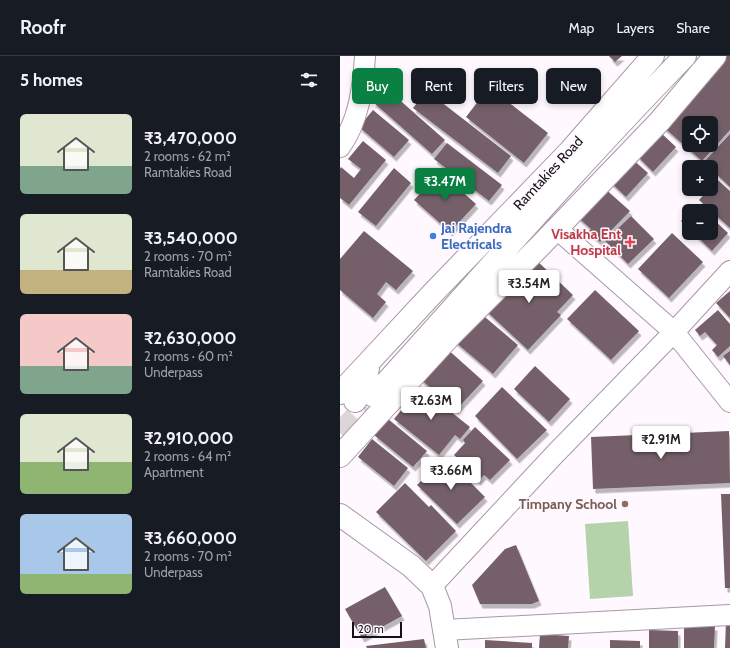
<!DOCTYPE html>
<meta charset="utf-8">
<style>
:root{--surface:#171b24;--page:#242831;--text:#f1f3f6;--muted:#9ea1a6;--line:#363941;--accent:#0b8043}
body{margin:0;font-family:Cabin,sans-serif;background:var(--page);color:var(--text);height:100vh;display:flex;flex-direction:column;font-size:15px;white-space:nowrap}
*{box-sizing:border-box;margin:0}
p{font-size:13px;color:var(--muted)}
.icon{flex:none;width:22px;height:22px;fill:none;stroke:currentColor;stroke-width:2;stroke-linecap:round;stroke-linejoin:round}
.map{position:relative;flex:1;overflow:hidden}
.side{display:flex;flex-direction:column;background:var(--surface);width:340px}
.side>*{flex:none}
.top-card{position:absolute;left:12px;top:12px;width:318px;height:36px;display:flex;gap:8px}
.buttons{position:absolute;left:342px;top:60px;display:grid;gap:8px}
.buttons a{display:grid;place-items:center;width:36px;height:36px;border-radius:6px;background:var(--surface);box-shadow:0 2px 6px #0003;font-size:20px}
.scale{position:absolute;left:12px;bottom:10px;width:50px;box-sizing:border-box;padding-left:4px;border:2px solid #181217;border-top:0;font-size:11px;line-height:14px;white-space:nowrap;color:#181217;-webkit-text-stroke:3px #fff8fe;paint-order:stroke}
.price{position:absolute;translate:-50% -34px;padding:0 9px;border-radius:4px;background:#fff;color:#222;font-size:13px;line-height:26px;filter:drop-shadow(0 1px 2px #0008)}
.price::after{content:'';position:absolute;left:50%;top:24px;width:12px;height:9px;margin-left:-6px;background:inherit;clip-path:polygon(0 0,100% 0,50% 100%)}
.price.current{background:var(--accent);color:#fff}
ul{padding:0;list-style:none}
li{display:flex;align-items:center;gap:12px;height:100px;padding:0 20px}
li span{display:grid;place-items:center;flex:none;width:112px;height:80px;border-radius:6px;color:#555}
li>.icon{margin-inline-start:auto}
span .icon{width:48px;height:48px;fill:#fffc;stroke-width:1}
li b{font-size:17px}
h2{display:flex;justify-content:space-between;align-items:center;height:48px;padding:0 20px;font-size:17px}
.pill{padding:0 14px;border-radius:6px;background:var(--surface);box-shadow:0 2px 6px #0003;font-size:14px;line-height:36px}
.pill.current{background:var(--accent);color:#fff}
header{display:flex;align-items:center;gap:24px;box-sizing:border-box;height:56px;padding:0 20px;background:var(--surface);border-bottom:1px solid var(--line)}
header strong{font-size:19px}
nav{display:flex;gap:22px;margin-inline-start:auto;font-size:14px}
main{display:flex;flex:1;min-height:0}
.map>svg:first-child{display:block}
.park{fill:#b4d3ab}
.building{fill:#74616a;fill-rule:evenodd;filter:url(#shadow)}
.lines{fill:none;stroke-linecap:round;stroke-linejoin:round}
.primary-tunnel{stroke:#dcd6db;stroke-width:22;stroke-dasharray:22 11;stroke-linecap:butt}
.minor-casing{stroke:#a898a7;stroke-width:22}
.tertiary-casing{stroke:#a898a7;stroke-width:24}
.primary-casing{stroke:#a898a7;stroke-width:24}
.minor{stroke:#fff;stroke-width:20}
.tertiary{stroke:#fff;stroke-width:22}
.primary{stroke:#fff;stroke-width:22}
.shop-dot{fill:#3f7fe0;stroke:#fff8fe;stroke-width:1.5}
.health-dot{fill:#e0444e;stroke:#fff8fe;stroke-width:1.5}
.education-dot{fill:#8d6e63;stroke:#fff8fe;stroke-width:1.5}
.labels{text-anchor:middle;dominant-baseline:central;stroke-width:3;stroke-linejoin:round;paint-order:stroke}
.street-label{font-size:14px;fill:#181217;stroke:#fff8fe}
.shop-label{font-size:14px;font-weight:bold;fill:#366cbe;stroke:#fff8fe;text-anchor:start}
.health-label{font-size:14px;font-weight:bold;fill:#be3a42;stroke:#fff8fe;text-anchor:end}
.education-label{font-size:14px;font-weight:bold;fill:#785e54;stroke:#fff8fe;text-anchor:end}
</style>
<header>
<strong>Roofr</strong>
<nav><a>Map</a><a>Layers</a><a>Share</a></nav>
</header>
<main>
<section class="side">
<h2>5 homes<svg class="icon" aria-label="filters" viewBox="0 0 24 24"><path d="M4 7h16M4 17h16"/><circle cx="9" cy="7" r="2"/><circle cx="15" cy="17" r="2"/></svg></h2>
<ul>
<li><span style="background:linear-gradient(#dfe7d0 65%,#7fa58c 0)"><svg class="icon" aria-label="home" viewBox="0 0 24 24"><path d="M3 11l9-7 9 7M6 9v11h12V9"/></svg></span><div><b>₹3,470,000</b><p>2 rooms · 62 m²</p><p>Ramtakies Road</p></div></li>
<li><span style="background:linear-gradient(#dfe7d0 70%,#c2b280 0)"><svg class="icon" aria-label="home" viewBox="0 0 24 24"><path d="M3 11l9-7 9 7M6 9v11h12V9"/></svg></span><div><b>₹3,540,000</b><p>2 rooms · 70 m²</p><p>Ramtakies Road</p></div></li>
<li><span style="background:linear-gradient(#f6c9c9 65%,#7fa58c 0)"><svg class="icon" aria-label="home" viewBox="0 0 24 24"><path d="M3 11l9-7 9 7M6 9v11h12V9"/></svg></span><div><b>₹2,630,000</b><p>2 rooms · 60 m²</p><p>Underpass</p></div></li>
<li><span style="background:linear-gradient(#dfe7d0 60%,#8fb573 0)"><svg class="icon" aria-label="home" viewBox="0 0 24 24"><path d="M3 11l9-7 9 7M6 9v11h12V9"/></svg></span><div><b>₹2,910,000</b><p>2 rooms · 64 m²</p><p>Apartment</p></div></li>
<li><span style="background:linear-gradient(#a9c7e8 75%,#8fb573 0)"><svg class="icon" aria-label="home" viewBox="0 0 24 24"><path d="M3 11l9-7 9 7M6 9v11h12V9"/></svg></span><div><b>₹3,660,000</b><p>2 rooms · 70 m²</p><p>Underpass</p></div></li>
</ul>
</section>
<div class="map">
<svg width="390" height="592" viewBox="0 0 390 592">
<defs>
<filter id="shadow"><feDropShadow dx="2.5" dy="4.5" stdDeviation="0" flood-color="#0004"/></filter>
</defs>
<rect width="100%" height="100%" fill="#fff8fe"/>
<path class="park" d="M288,465l5,75 -43,3 -5,-75z"/>
<path class="building" d="M269,0h13l-7,6z
M378,0h12v74l-28,31 -41,-36zM349,67h22v22h-22z
M149,31l59,46 -24,30 -58,-46z
M46,32l59,52 -13,14 -59,-52z
M87,35l84,65 -13,17 -85,-65z
M33,54l36,30 -15,17 -35,-30z
M320,76l16,15 -23,25 -16,-16z
M390,78v53l-19,-18v-2h-2l-5,-5z
M23,85l23,19 -37,45 -9,-7v-29l1,-2 13,11 7,-9 -13,-10z
M107,87l55,42 -13,16 -55,-42z
M290,101l18,16 -22,24 -18,-17z
M54,112l17,15 -35,43 -18,-14z
M100,116l36,32 -26,28 -36,-32z
M378,124l12,11v37l-31,-28 10,-11h2v-2z
M262,130l28,25 -30,31 -12,-10 3,-3 -16,-14z
M356,148l8,7h-14z
M349,156v17l-8,-8z
M291,160l23,23 -26,25 -23,-23z
M371,161l17,16 -16,18 -19,-18h18z
M24,175l49,40 -17,19 -10,-8 -9,12 9,8 -13,16 -33,-28v-31z
M332,177l31,29 -34,36 -31,-29z
M193,201l40,38 -16,17 4,3 -33,35 -44,-41z
M255,234l44,41 -28,29 -44,-41z
M390,235v27l-14,-15z
M378,254l12,14v22l-12,11 -6,-7 5,-5 -12,-13 -5,4 -5,-6z
M139,256l39,33 -25,29 -39,-33z
M105,291l38,34 -27,29 -38,-33z
M390,295v14l-7,-9z
M195,310l35,33 -21,23 -35,-33z
M80,331l50,40 -10,12 -5,-4 -16,20 -45,-36z
M162,331l45,43 -30,29 -42,-43z
M48,363l39,32 -14,16 -39,-32z
M135,371l35,33 -20,20 -6,-5 -6,6 -14,-14 1,-2 -11,-10 11,-12 -2,-3z
M389,375l1,52 -137,6 -2,-52z
M32,383l36,29 -14,18 -36,-29z
M105,401l40,40 -28,27 -40,-39z
M65,427l24,24 2,-2 25,26 -30,30 -50,-49z
M381,438h9v94h-5z
M176,489l23,56 -7,3h-52l-8,-19 33,-36z
M45,531l17,29 -40,22 -17,-29z
M386,565h4v27h-5z
M344,570h31l-1,22h-30z
M309,574l29,1v17h-29z
M200,578l29,2 -1,12h-29z
M84,583l2,9h-59l-1,-2z
M145,584l47,3v5h-47z
M270,584l30,1v7h-30z"/>
<g class="lines">
<path class="primary-tunnel" d="M0,377l26,-27"/>
<defs>
<path id="minor" d="M0,91c19,-26 23,-60 25,-91
M217,173l117,103 56,70
M92,530l124,-133 118,-121 56,-61
M104,574l286,-15"/>
<path id="tertiary" d="M0,459l71,51 21,20 8,20 7,42"/>
<path id="primary" d="M0,337l93,-100 137,-142 83,-95
M34,340c103,-114 204,-230 311,-340
M15,345l9,-12 4,-21
M0,400l111,-121 89,-89 119,-124 56,-66"/>
</defs>
<use href="#minor" class="minor-casing"/>
<use href="#tertiary" class="tertiary-casing"/>
<use href="#primary" class="primary-casing"/>
<use href="#minor" class="minor"/>
<use href="#tertiary" class="tertiary"/>
<use href="#primary" class="primary"/>
</g>
<circle class="shop-dot" cx="93" cy="180" r="4"/>
<path class="health-dot" d="M288 180h4v4h4v4h-4v4h-4v-4h-4v-4h4z"/>
<circle class="education-dot" cx="285" cy="448" r="4"/>
<g class="labels">
<g class="street-label">
<text transform="translate(208 117) rotate(-47)">Ramtakies Road</text>
</g>
<g class="shop-label">
<text x="101" y="172">Jai Rajendra<tspan x="101" dy="16">Electricals</tspan></text>
</g>
<g class="health-label">
<text x="281" y="178">Visakha Ent<tspan x="281" dy="16">Hospital</tspan></text>
</g>
<g class="education-label">
<text x="277" y="448">Timpany School</text>
</g>
</g>
</svg>
<div class="buttons">
<a><svg class="icon" aria-label="locate" viewBox="0 0 24 24"><circle cx="12" cy="12" r="6"/><path d="M12 2v4M12 18v4M2 12h4M18 12h4"/></svg></a>
<a>+</a>
<a>−</a>
</div>
<div class="scale">20 m</div>
<b class="price current" style="left:105px;top:146px">₹3.47M</b>
<b class="price" style="left:189px;top:248px">₹3.54M</b>
<b class="price" style="left:91px;top:365px">₹2.63M</b>
<b class="price" style="left:321px;top:404px">₹2.91M</b>
<b class="price" style="left:111px;top:435px">₹3.66M</b>
<div class="top-card">
<a class="pill current">Buy</a>
<a class="pill">Rent</a>
<a class="pill">Filters</a>
<a class="pill">New</a>
</div>
</div>
</main>
